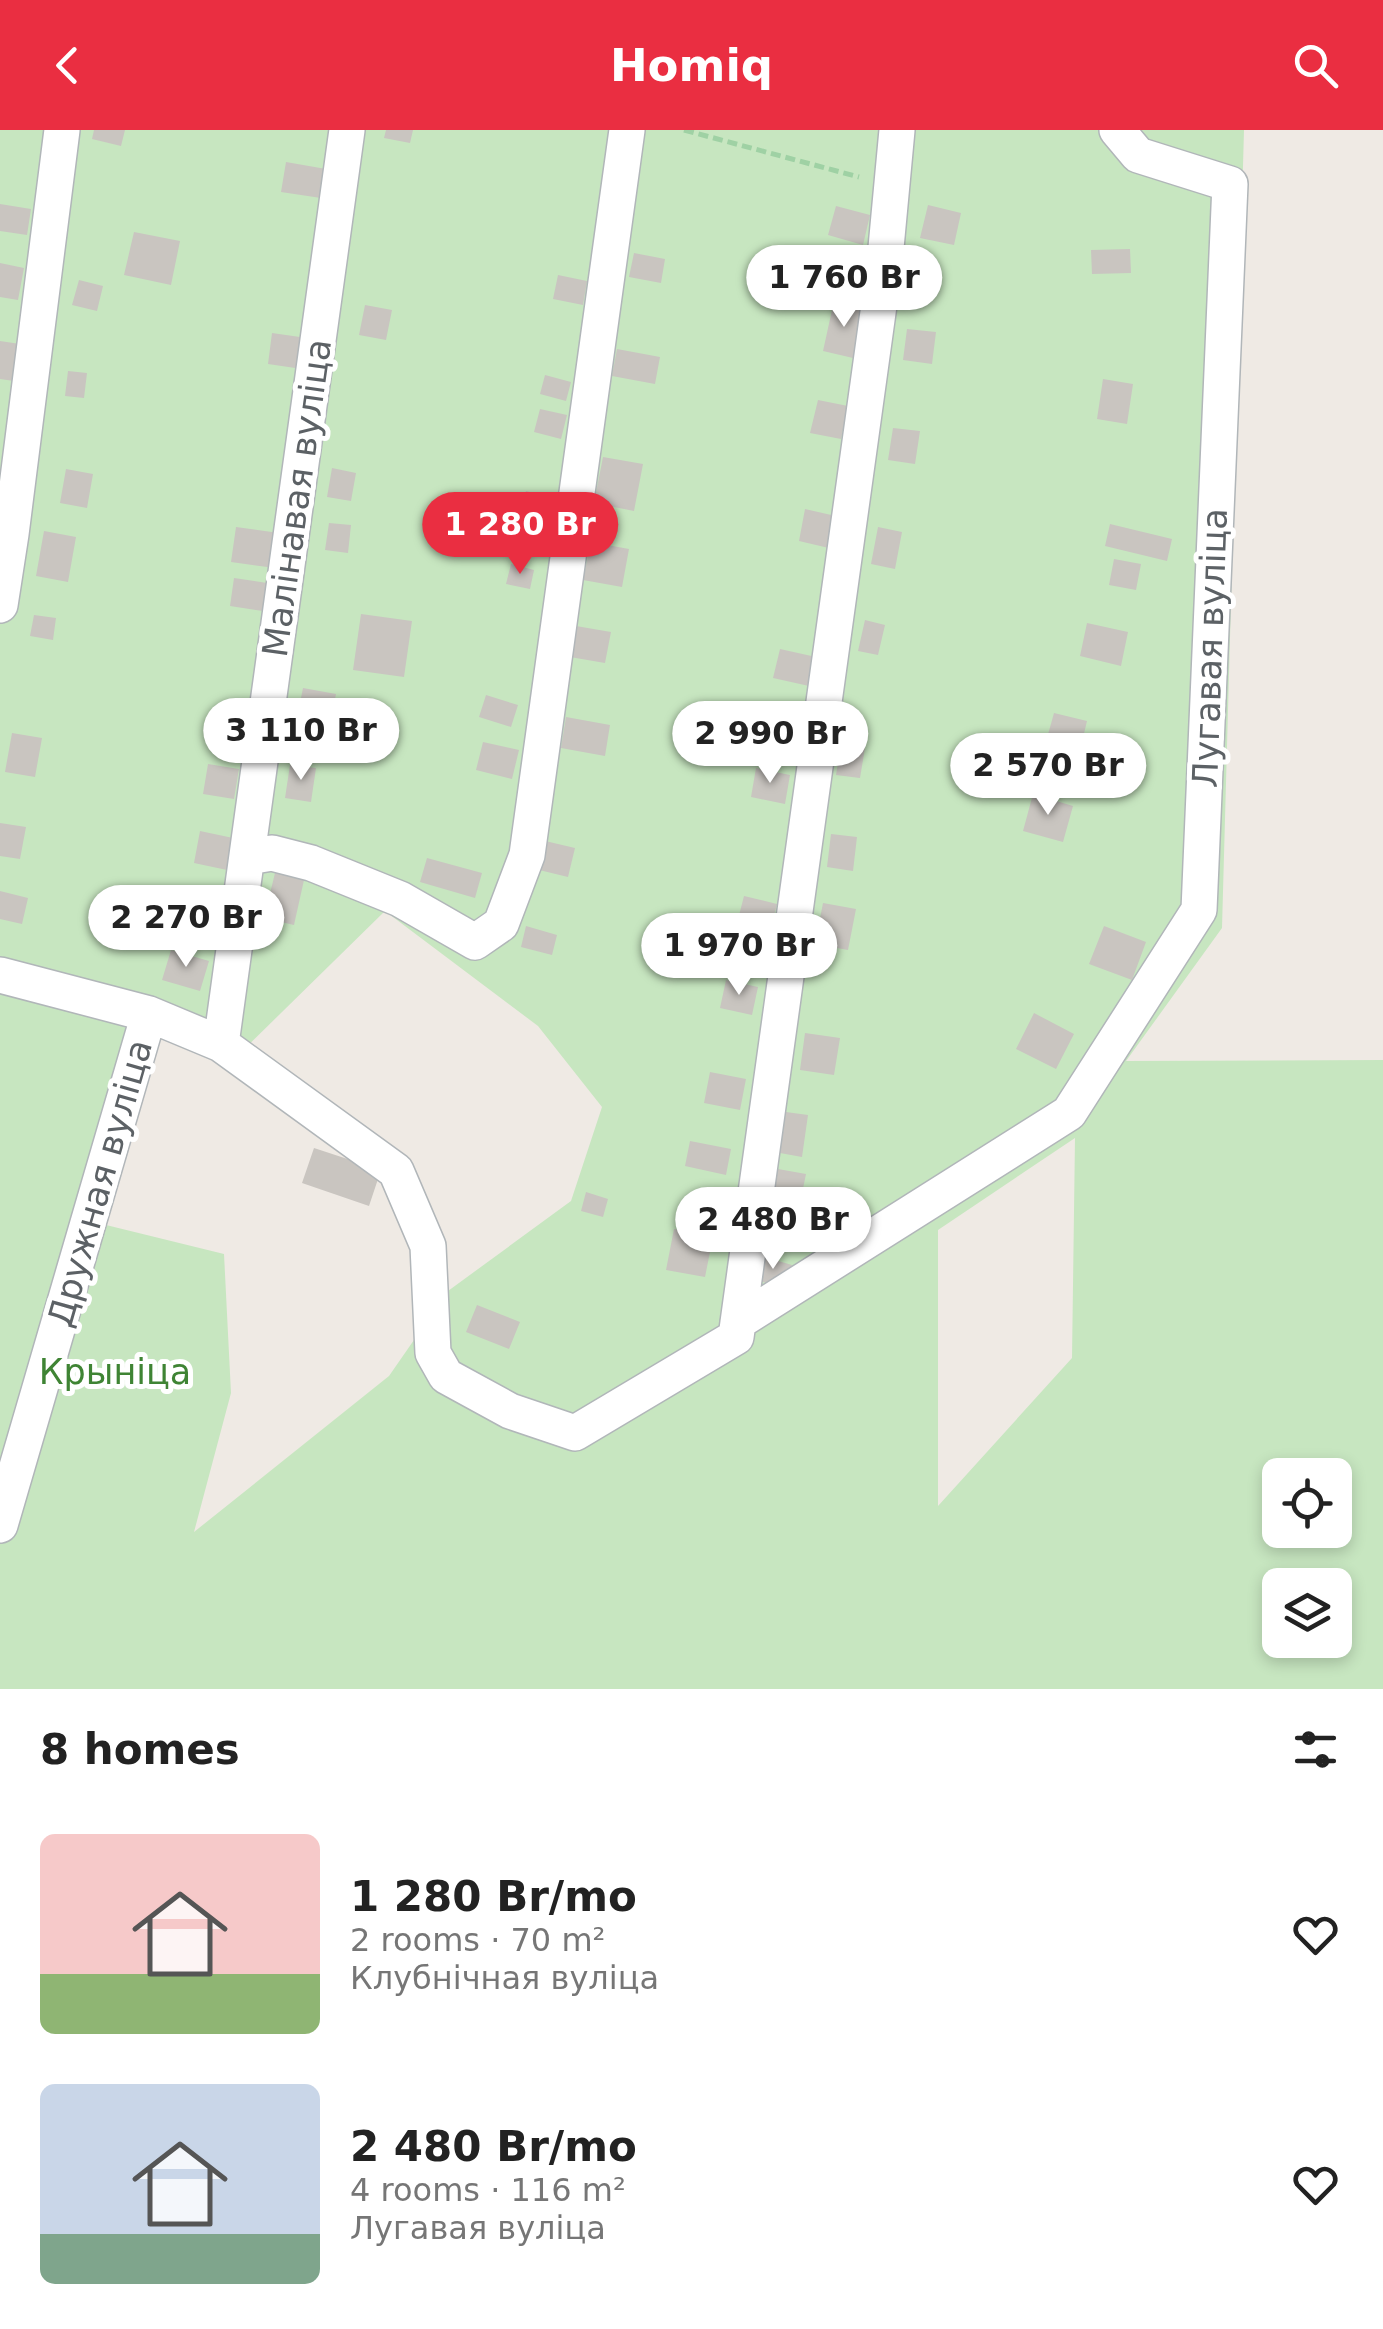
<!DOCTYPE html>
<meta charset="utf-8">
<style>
:root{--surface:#fff;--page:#f6f6f6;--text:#222;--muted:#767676;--accent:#ea2e41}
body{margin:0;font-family:"DejaVu Sans",sans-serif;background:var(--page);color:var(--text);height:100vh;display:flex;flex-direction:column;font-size:38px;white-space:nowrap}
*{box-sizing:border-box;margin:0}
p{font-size:32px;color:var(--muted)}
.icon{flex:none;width:55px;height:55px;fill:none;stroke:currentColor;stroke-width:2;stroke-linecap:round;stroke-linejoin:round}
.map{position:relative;height:1559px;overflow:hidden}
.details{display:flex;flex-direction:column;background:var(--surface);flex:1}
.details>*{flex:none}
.tools{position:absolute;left:1262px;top:1328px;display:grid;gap:20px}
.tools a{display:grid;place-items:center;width:90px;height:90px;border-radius:15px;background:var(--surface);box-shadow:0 5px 15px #0003;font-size:50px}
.price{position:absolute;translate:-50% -85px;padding:0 22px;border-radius:35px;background:#fff;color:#222;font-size:32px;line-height:65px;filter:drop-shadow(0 2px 5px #0008)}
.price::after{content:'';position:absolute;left:50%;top:60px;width:30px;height:22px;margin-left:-15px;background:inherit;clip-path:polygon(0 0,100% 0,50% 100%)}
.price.on{background:var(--accent);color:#fff}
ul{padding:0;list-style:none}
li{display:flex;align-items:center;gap:30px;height:250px;padding:0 40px}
li span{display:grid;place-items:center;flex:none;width:280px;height:200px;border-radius:15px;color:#555}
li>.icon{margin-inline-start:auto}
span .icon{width:120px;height:120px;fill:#fffc;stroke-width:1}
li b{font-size:42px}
h2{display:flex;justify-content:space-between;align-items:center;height:120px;padding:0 40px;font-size:42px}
header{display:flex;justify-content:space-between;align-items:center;height:130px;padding:0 40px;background:var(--accent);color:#fff;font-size:45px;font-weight:600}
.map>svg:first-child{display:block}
.green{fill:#c7e6c0;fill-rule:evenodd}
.building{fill:#c9c5c0}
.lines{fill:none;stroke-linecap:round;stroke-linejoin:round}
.street-casing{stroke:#b1b6b9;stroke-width:38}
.path{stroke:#9fd1a4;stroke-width:5;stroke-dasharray:10 5;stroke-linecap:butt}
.street{stroke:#fff;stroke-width:35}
.labels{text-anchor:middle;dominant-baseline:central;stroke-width:10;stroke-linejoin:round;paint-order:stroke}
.street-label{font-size:35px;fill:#5c6165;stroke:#fff}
.park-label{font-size:35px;fill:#3f8434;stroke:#fff}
</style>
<header><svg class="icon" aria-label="back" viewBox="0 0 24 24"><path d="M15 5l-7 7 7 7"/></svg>Homiq<svg class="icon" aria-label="search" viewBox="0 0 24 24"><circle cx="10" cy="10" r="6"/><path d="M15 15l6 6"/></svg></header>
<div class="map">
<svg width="1383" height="1559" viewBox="0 0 1383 1559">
<rect width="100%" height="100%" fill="#efeae4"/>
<path class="green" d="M0,0h1244l-22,798 -96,133 257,-1v629h-1383zM385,781l153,115 64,81 -31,94 -123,90 -59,85 -195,156 37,-139 -7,-139 -122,-30 46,-196 81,36zM1075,1008l-3,220 -134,148v-276zM1280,1345h55v55h-55zM1280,1455h55v55h-55z"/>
<path class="building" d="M94,0h31l-4,16 -29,-7z
M386,0h27l-3,13 -26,-5z
M286,32l40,7 -5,29 -40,-6z
M0,74l31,5 -4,26 -27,-4z
M928,75l33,8 -7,32 -34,-7z
M836,76l34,9 -7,30 -35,-10z
M134,102l46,9 -9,44 -47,-10z
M1130,119l1,24 -39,1 -1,-24z
M634,123l31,6 -4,24 -32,-6z
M0,133l24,5 -6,32 -18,-3z
M558,145l29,6 -4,24 -30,-6z
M79,150l24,6 -6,25 -25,-6z
M834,171l30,7 -11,50 -30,-7z
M365,175l27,5 -6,30 -27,-5z
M907,199l29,3 -4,32 -29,-4z
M272,203l35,5 -5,31 -34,-5z
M0,211l20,3 -6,37 -14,-2z
M617,219l43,8 -5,27 -43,-8z
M68,241l19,2 -3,25 -19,-2z
M545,245l26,7 -5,19 -26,-7z
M1103,249l30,5 -6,40 -30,-5z
M818,270l30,6 -7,33 -31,-6z
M540,279l27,6 -6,24 -27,-7z
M893,298l27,3 -5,33 -27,-4z
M603,327l40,7 -9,47 -40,-8z
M332,338l24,5 -5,28 -24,-4z
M66,339l27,5 -6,34 -27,-5z
M526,361l30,8 -6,22 -30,-8z
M805,379l35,8 -7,32 -34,-8z
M329,393l22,2 -3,28 -23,-3z
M1110,394l62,15 -5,22 -62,-15z
M236,397l43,6 -4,35 -44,-6z
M878,397l24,5 -7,37 -24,-5z
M44,401l32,6 -8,45 -32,-6z
M591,412l38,7 -7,38 -39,-7z
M1114,429l27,5 -5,26 -27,-5z
M511,434l23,6 -4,19 -24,-5z
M234,448l33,5 -4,28 -33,-5z
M361,484l51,7 -8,56 -51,-7z
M34,485l22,3 -3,22 -23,-4z
M865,490l20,5 -7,30 -20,-4z
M1087,493l41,9 -7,34 -41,-10z
M576,496l35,6 -6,31 -35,-6z
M780,519l36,8 -7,29 -36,-8z
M303,558l33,6 -7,36 -33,-7z
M486,565l32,10 -7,22 -32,-10z
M1054,583l33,8 -6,25 -34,-8z
M566,587l44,8 -5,31 -44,-8z
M12,603l30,5 -7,39 -30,-5z
M842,608l24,4 -6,36 -24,-3z
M483,612l36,8 -7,29 -36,-9z
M208,634l31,5 -5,30 -31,-5z
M290,635l26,3 -5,34 -26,-4z
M756,638l34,7 -5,29 -34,-7z
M1033,664l40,12 -10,36 -40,-11z
M0,693l26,4 -6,32 -20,-3z
M200,701l33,7 -6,32 -33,-7z
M831,704l26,3 -4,34 -26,-4z
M541,710l34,8 -7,29 -33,-8z
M427,728l55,15 -7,25 -55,-16z
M275,743l29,7 -10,45 -30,-7z
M0,761l28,7 -6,26 -22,-5z
M744,766l33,8 -10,39 -33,-8z
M823,773l33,6 -8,41 -33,-6z
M526,796l31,9 -5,20 -31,-8z
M1104,796l42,16 -14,38 -43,-16z
M171,820l38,11 -9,30 -38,-11z
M726,850l32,7 -6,28 -32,-7z
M1034,883l40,21 -18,35 -40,-20z
M805,903l35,5 -6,37 -34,-5z
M710,942l36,7 -6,31 -36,-7z
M786,982l22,3 -6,42 -22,-4z
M690,1011l41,8 -5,26 -41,-9z
M314,1018l67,22 -12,36 -67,-23z
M778,1039l28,5 -6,29 -28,-5z
M586,1062l22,7 -5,18 -22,-6z
M674,1099l39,8 -8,40 -39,-7z
M761,1126l31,9 -6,23 -31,-8z
M477,1175l43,17 -11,27 -43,-17z"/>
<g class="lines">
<defs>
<path id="street" d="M0,475l11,-71 51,-404
M248,727l24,-4 39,10 89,36 75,43 26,-18 26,-69 100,-725
M0,845l149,39 72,30 175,127 32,75 5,107 13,23 64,35 65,22 161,-96 148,-1068 13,-139
M221,914l126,-914
M738,1192l331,-209 130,-203 31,-726 -92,-29 -21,-25
M0,1395l149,-511"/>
</defs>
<use href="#street" class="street-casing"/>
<path class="path" d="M684,0l175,47"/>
<use href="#street" class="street"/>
</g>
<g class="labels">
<g class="street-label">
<text transform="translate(297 368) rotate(-82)">Малінавая вуліца</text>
<text transform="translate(1210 518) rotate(-88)">Лугавая вуліца</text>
<text transform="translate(100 1053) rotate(-74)">Дружная вуліца</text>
</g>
<g class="park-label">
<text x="115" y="1242">Крыніца</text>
</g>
</g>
</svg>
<div class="tools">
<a><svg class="icon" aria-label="locate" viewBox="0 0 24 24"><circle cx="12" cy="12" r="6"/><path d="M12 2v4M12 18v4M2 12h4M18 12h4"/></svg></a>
<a><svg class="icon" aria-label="layers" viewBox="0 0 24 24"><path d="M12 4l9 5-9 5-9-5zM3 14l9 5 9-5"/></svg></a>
</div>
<b class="price" style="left:844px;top:200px">1 760 Br</b>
<b class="price on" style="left:520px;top:447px">1 280 Br</b>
<b class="price" style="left:301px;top:653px">3 110 Br</b>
<b class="price" style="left:770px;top:656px">2 990 Br</b>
<b class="price" style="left:1048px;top:688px">2 570 Br</b>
<b class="price" style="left:186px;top:840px">2 270 Br</b>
<b class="price" style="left:739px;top:868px">1 970 Br</b>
<b class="price" style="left:773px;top:1142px">2 480 Br</b>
</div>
<section class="details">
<h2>8 homes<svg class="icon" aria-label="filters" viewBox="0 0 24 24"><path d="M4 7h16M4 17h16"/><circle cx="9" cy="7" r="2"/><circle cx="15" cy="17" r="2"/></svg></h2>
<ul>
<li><span style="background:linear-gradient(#f6c9c9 70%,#8fb573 0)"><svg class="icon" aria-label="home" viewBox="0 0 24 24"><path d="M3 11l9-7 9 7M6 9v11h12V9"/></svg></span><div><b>1 280 Br/mo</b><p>2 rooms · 70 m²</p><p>Клубнічная вуліца</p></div><svg class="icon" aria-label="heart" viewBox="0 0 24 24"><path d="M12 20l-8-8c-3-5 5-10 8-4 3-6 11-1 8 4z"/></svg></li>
<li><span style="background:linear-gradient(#c9d6e8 75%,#7fa58c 0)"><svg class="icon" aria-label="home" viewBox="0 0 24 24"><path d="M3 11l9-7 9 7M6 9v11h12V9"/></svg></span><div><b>2 480 Br/mo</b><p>4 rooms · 116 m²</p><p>Лугавая вуліца</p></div><svg class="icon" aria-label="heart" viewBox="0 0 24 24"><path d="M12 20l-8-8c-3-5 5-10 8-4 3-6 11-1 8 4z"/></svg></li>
</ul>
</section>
